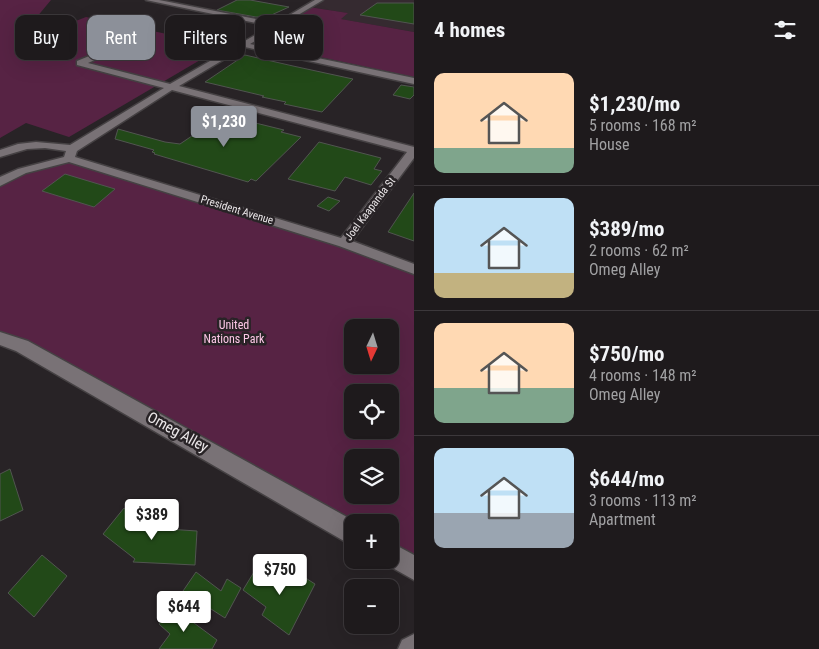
<!DOCTYPE html>
<meta charset="utf-8">
<style>
:root{--surface:#1e1a1c;--page:#262325;--text:#f1f3f6;--muted:#a1a1a3;--line:#3c383b;--accent:#8c9099}
body{margin:0;font-family:"Roboto Condensed",sans-serif;background:var(--page);color:var(--text);height:100vh;display:flex;flex-direction:column;font-size:19px;white-space:nowrap}
*{box-sizing:border-box;margin:0}
p{font-size:16px;color:var(--muted)}
.icon{flex:none;width:28px;height:28px;fill:none;stroke:currentColor;stroke-width:2;stroke-linecap:round;stroke-linejoin:round}
.map{position:relative;flex:1;overflow:hidden}
.details{display:flex;flex-direction:column;background:var(--surface);width:405px}
.details>*{flex:none}
.guide{position:absolute;left:15px;top:15px;width:324px;height:45px;display:flex;gap:10px}
.needle{width:32px;rotate:184deg}
.fabs{position:absolute;left:344px;top:319px;display:grid;gap:10px}
.fabs a{display:grid;place-items:center;width:55px;height:55px;border-radius:10px;background:var(--surface);box-shadow:0 5px 20px #0002,0 0 0 1px var(--line);font-size:25px}
.price{position:absolute;translate:-50% -42px;padding:0 11px;border-radius:5px;background:#fff;color:#222;font-size:16px;line-height:32px;filter:drop-shadow(0 1px 2px #0008)}
.price::after{content:'';position:absolute;left:50%;top:30px;width:15px;height:11px;margin-left:-8px;background:inherit;clip-path:polygon(0 0,100% 0,50% 100%)}
.price.current{background:var(--accent);color:#fff}
ul{padding:0;list-style:none}
li{display:flex;align-items:center;gap:15px;height:125px;padding:0 20px}
li+li{border-top:1px solid var(--line)}
li span{display:grid;place-items:center;flex:none;width:140px;height:100px;border-radius:10px;color:#555}
li>.icon{margin-inline-start:auto}
span .icon{width:60px;height:60px;fill:#fffc;stroke-width:1}
li b{font-size:21px}
h2{display:flex;justify-content:space-between;align-items:center;height:60px;padding:0 20px;font-size:21px}
.chip{padding:0 18px;border-radius:10px;background:var(--surface);box-shadow:0 5px 20px #0002,0 0 0 1px var(--line);font-size:18px;line-height:45px}
.chip.current{background:var(--accent);color:#fff}
main{display:flex;flex:1;min-height:0}
.map>svg:first-child{display:block}
.built{fill:#352a30}
.green{fill:#572344;fill-rule:evenodd}
.building{fill:#224918;stroke:#515550}
.lines{fill:none;stroke-linecap:round;stroke-linejoin:round}
.minor-casing{stroke:#454143;stroke-width:3}
.minor{fill:#797276;fill-rule:evenodd}
.labels{text-anchor:middle;dominant-baseline:central;stroke-width:5;stroke-linejoin:round;paint-order:stroke}
.far-street-label{font-size:11px;fill:#ebe7e9;stroke:#282326}
.park-label{font-size:12px;fill:#fcc7e6;stroke:#282326}
.near-street-label{font-size:15px;fill:#ebe7e9;stroke:#282326}
</style>
<main>
<div class="map">
<svg width="414" height="649" viewBox="0 0 414 649">
<rect width="100%" height="100%" fill="#282326"/>
<path class="built" d="M320,0h94v32l-74,-13 7,-6 -38,-6z"/>
<path class="green" d="M0,0h51l-15,18 4,17 46,-18 138,29 -155,91 -43,-14 -26,15z
M309,7l39,6 -7,6 73,13v45l-165,-35z
M69,159l345,109v301l-24,-14v-33h-38v12l-341,-194 -11,-1v-157l22,-11zM352,328h38v37h-38zM352,392h38v38h-38zM352,458h38v37h-38z"/>
<path class="building" d="M237,0h13l39,7 -22,10h-11l-39,-7z
M377,3h37v21l-54,-9z
M207,15l36,7 -22,6 -35,-3z
M245,55l48,11 60,13 -31,33 -38,-8 2,-2 -24,-5 2,-1 -59,-14z
M401,85l13,2v8l-4,4 -17,-4z
M223,115l61,15 -3,2 20,5 -45,44 -5,-2 -3,3 -94,-28 1,-1 -3,-1 2,-2 -39,-11 3,-10 47,13 15,2z
M319,142l62,16 -7,11 8,2 -11,14 -26,-8 -10,14 -47,-12z
M65,174l50,15 -21,18 -52,-16z
M414,193v48l-26,-9z
M328,197l12,4 -11,10 -12,-5z
M10,469l13,41 -23,11v-47z
M124,508l28,20 45,3 -2,34 -62,-3 2,-3 -32,-25z
M42,555l25,21 -33,41 -26,-24z
M260,562l27,19 6,-11 22,14 -26,51 -27,-20 4,-8 -23,-17z
M196,572l25,19 6,-12 14,9 -16,30 -42,-27z
M171,606l46,34 -5,9h-53l11,-15 -11,-10z"/>
<g class="lines">
<defs>
<path id="minor" d="M146,0h13l117,23 39,-23h8l-73,44 164,34v6l-169,-37 -66,39 235,61v11l-62,83 62,23v10l-75,-28 -270,-84 -43,11 -26,13v-9l18,-8 46,-12 2,-6 -21,-3 -18,1 -27,8v-7l18,-6 18,-2 34,3 94,-57 -87,-23v-4l37,-15h3v4l-29,13 82,21 101,-58zM172,90l235,62 -66,86 -266,-81 2,-6z
M0,332l28,9 328,181h-4v22l-8,-3 -328,-190 -16,-6z
M390,542l24,13v25l-32,-18 -1,-2h9z
M414,634v15h-16l4,-9z"/>
</defs>
<use href="#minor" class="minor-casing"/>
<use href="#minor" class="minor"/>
</g>
<g class="labels">
<g class="far-street-label">
<text transform="translate(370 209) rotate(-53)">Joel Kaapanda St</text>
<text transform="translate(237 210) rotate(17)">President Avenue</text>
</g>
<g class="park-label">
<text x="234" y="325">United<tspan x="234" dy="14">Nations Park</tspan></text>
</g>
<g class="near-street-label">
<text transform="translate(178 432) rotate(29)">Omeg Alley</text>
</g>
</g>
</svg>
<div class="fabs">
<a><svg class="needle" viewBox="-14 -14 28 28"><path d="M0-13l5 13h-10z" fill="#e53935"/><path d="M0 13l5-13h-10z" fill="#a1a1a3"/></svg></a>
<a><svg class="icon" aria-label="locate" viewBox="0 0 24 24"><circle cx="12" cy="12" r="6"/><path d="M12 2v4M12 18v4M2 12h4M18 12h4"/></svg></a>
<a><svg class="icon" aria-label="layers" viewBox="0 0 24 24"><path d="M12 4l9 5-9 5-9-5zM3 14l9 5 9-5"/></svg></a>
<a>+</a>
<a>−</a>
</div>
<b class="price current" style="left:224px;top:148px">$1,230</b>
<b class="price" style="left:152px;top:541px">$389</b>
<b class="price" style="left:280px;top:596px">$750</b>
<b class="price" style="left:184px;top:633px">$644</b>
<div class="guide">
<a class="chip">Buy</a>
<a class="chip current">Rent</a>
<a class="chip">Filters</a>
<a class="chip">New</a>
</div>
</div>
<section class="details">
<h2>4 homes<svg class="icon" aria-label="filters" viewBox="0 0 24 24"><path d="M4 7h16M4 17h16"/><circle cx="9" cy="7" r="2"/><circle cx="15" cy="17" r="2"/></svg></h2>
<ul>
<li><span style="background:linear-gradient(#ffd9b3 75%,#7fa58c 0)"><svg class="icon" aria-label="home" viewBox="0 0 24 24"><path d="M3 11l9-7 9 7M6 9v11h12V9"/></svg></span><div><b>$1,230/mo</b><p>5 rooms · 168 m²</p><p>House</p></div></li>
<li><span style="background:linear-gradient(#bfe0f5 75%,#c2b280 0)"><svg class="icon" aria-label="home" viewBox="0 0 24 24"><path d="M3 11l9-7 9 7M6 9v11h12V9"/></svg></span><div><b>$389/mo</b><p>2 rooms · 62 m²</p><p>Omeg Alley</p></div></li>
<li><span style="background:linear-gradient(#ffd9b3 65%,#7fa58c 0)"><svg class="icon" aria-label="home" viewBox="0 0 24 24"><path d="M3 11l9-7 9 7M6 9v11h12V9"/></svg></span><div><b>$750/mo</b><p>4 rooms · 148 m²</p><p>Omeg Alley</p></div></li>
<li><span style="background:linear-gradient(#bfe0f5 65%,#9aa5b1 0)"><svg class="icon" aria-label="home" viewBox="0 0 24 24"><path d="M3 11l9-7 9 7M6 9v11h12V9"/></svg></span><div><b>$644/mo</b><p>3 rooms · 113 m²</p><p>Apartment</p></div></li>
</ul>
</section>
</main>
